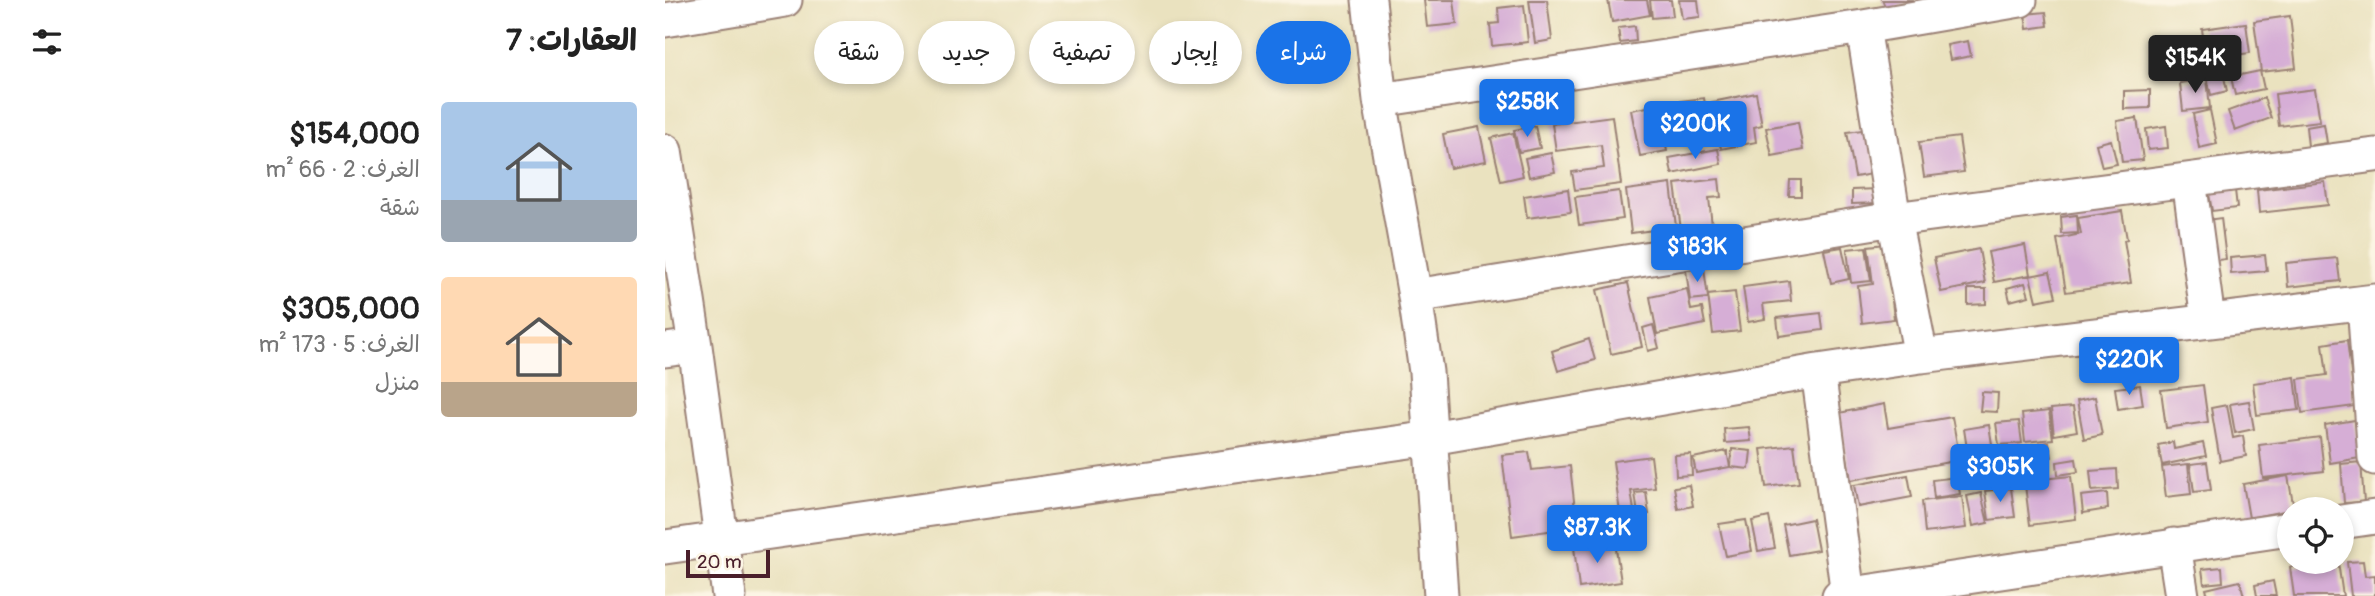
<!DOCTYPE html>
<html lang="ar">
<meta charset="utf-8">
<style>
:root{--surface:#fff;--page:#f2f2f2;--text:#222;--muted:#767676;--accent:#1a73e8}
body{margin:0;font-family:Pangolin,"Playpen Sans Arabic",sans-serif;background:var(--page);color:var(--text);direction:rtl;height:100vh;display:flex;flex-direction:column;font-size:26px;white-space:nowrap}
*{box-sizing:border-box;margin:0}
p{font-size:23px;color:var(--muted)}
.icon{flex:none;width:38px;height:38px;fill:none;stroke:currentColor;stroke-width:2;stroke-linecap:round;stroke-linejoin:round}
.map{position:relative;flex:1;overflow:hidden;direction:ltr}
.drawer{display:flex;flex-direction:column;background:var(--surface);width:665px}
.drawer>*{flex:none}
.guide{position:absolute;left:21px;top:21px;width:665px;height:63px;direction:rtl;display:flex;gap:14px}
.controls{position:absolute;left:1612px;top:497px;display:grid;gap:14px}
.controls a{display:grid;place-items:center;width:77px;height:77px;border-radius:50%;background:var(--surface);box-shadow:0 4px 10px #0003;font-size:35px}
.scale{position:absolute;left:21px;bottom:18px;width:84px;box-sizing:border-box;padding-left:7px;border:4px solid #4a1f2b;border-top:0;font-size:19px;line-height:24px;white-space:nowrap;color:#4a1f2b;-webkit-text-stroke:5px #fcf5e5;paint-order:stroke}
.price{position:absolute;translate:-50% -60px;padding:0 16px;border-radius:7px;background:var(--accent);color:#fff;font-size:23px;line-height:46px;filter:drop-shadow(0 2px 4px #0008)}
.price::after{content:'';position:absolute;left:50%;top:42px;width:21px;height:16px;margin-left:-10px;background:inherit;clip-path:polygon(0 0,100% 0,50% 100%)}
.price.on{background:#222;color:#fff}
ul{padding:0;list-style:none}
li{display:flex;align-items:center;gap:21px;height:175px;padding:0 28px}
li span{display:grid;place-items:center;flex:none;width:196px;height:140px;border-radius:7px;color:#555}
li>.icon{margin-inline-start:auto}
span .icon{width:84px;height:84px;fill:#fffc;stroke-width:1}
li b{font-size:30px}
h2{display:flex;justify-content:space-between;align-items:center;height:84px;padding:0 28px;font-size:30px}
.chip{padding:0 24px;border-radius:32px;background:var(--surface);box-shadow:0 4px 10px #0003;font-size:24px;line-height:63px}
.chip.on{background:var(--accent);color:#fff}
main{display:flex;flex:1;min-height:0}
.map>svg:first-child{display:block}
.building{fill:#d6aed6}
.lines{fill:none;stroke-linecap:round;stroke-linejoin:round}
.street-casing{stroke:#9a8075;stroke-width:37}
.street{stroke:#fff;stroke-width:33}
</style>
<main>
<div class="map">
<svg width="1710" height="596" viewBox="0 0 1710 596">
<rect width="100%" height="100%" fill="#fcf5e5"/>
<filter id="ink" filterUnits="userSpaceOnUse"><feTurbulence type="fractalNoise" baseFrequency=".0143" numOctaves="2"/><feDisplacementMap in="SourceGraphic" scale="14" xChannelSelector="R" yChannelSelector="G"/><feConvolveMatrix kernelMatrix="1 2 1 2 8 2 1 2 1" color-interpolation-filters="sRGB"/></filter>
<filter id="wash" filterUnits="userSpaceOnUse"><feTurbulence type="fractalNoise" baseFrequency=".00686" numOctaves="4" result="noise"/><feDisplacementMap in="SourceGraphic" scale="28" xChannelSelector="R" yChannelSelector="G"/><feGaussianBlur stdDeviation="1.57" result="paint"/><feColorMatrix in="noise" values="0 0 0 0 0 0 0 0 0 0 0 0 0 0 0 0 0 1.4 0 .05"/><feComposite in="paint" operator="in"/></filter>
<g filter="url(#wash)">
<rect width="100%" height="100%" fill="#eae2bf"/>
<g id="blocks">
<path class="building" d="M759,0h30l3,24 -30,3z
M864,0h18l5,40 -17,3z
M943,0h39l3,15 -38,7z
M985,0h21l2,16 -21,2z
M1014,0h19l2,17 -18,2z
M1217,0h31l-25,12z
M859,5l4,37 -36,4 -2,-22 9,-1 -1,-15z
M1381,12l2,14 -21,3 -2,-15z
M1625,16l6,52 -35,4 -7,-51z
M1581,23l4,30 -44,6 -4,-30z
M970,26l1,15 -16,2 -2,-15z
M1303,41l3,15 -21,4 -3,-15z
M1556,63l6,28 -16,4 -6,-28z
M1595,71l4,18 -29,6 -4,-18z
M1542,79l3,29 -27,3 -3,-28z
M1650,89l5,32 -41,5 -4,-32z
M1485,90v18l-26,1v-18z
M1091,93l6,32 -8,2 2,15 -35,7 -9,-47z
M1039,98l5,33 -42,5 -4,-33z
M1599,98l7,20 -36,13 -7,-20z
M993,105l9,46 -27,5 -9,-46z
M1545,110l7,34 -18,4 -6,-34z
M947,116l9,68 -46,6 -3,-18 32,-4 -3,-23 -45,6 -4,-27z
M1472,118l6,42 -21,2 -5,-41z
M1133,122l5,28 -31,6 -6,-28z
M1659,124l3,19 -19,3 -2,-19z
M870,126l5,22 -21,4 -5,-22z
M1501,126l2,22 -20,2 -2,-21z
M814,127l7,34 -36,7 -7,-34z
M1204,129l8,44 -22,4 -8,-45z
M848,133l10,43 -22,5 -10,-43z
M1294,137l5,35 -40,5 -5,-35z
M1446,140l6,24 -15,3 -6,-23z
M1053,149l3,15 -49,10 -3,-16z
M886,153l4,19 -26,5 -4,-19z
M1054,179l2,18 -12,1 3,28 -31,4 -6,-46z
M1125,180h11v16h-12z
M1660,182l3,23 -69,8 -2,-23z
M1006,184l5,43 -45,6 -5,-43z
M903,189l3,23 -44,6 -3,-22z
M1212,189l1,14 -26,1v-14z
M1570,190l2,18 -25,3 -3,-17z
M954,191l4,28 -44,6 -4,-28z
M1457,211l5,28 -3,1 7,43 -65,9 -9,-53 24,-5 -3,-16z
M1412,215l1,18 -16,1 -1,-17z
M1556,218l5,41 -38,5 -5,-41z
M1221,244l8,75 -32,4 -4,-37 15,-2 -5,-38z
M1360,245l5,30 -36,7 -6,-30z
M1177,247l7,32 -18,4 -7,-33z
M1201,247l5,34 -20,2 -4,-34z
M1314,249l6,34 -44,9 -7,-34z
M1600,255l2,16 -36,3 -1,-16z
M1672,258l3,23 -52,6 -2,-24z
M1039,268l4,30 -18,2 -4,-30z
M1385,272l6,25 -20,4 -6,-25z
M1124,281l2,20 -28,3 2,15 -17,3 -5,-35z
M963,283l14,64 -31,7 -14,-64z
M1360,283l4,13 -19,5 -3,-13z
M1022,289l4,21 11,-2 3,16 -48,10 -7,-37z
M1303,289h18v15l-18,1z
M1070,292l5,39 -27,3 -5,-39z
M1156,313l2,17 -44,6 -2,-18z
M988,325l6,23 -11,3 -5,-23z
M924,339l6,21 -37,11 -6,-20z
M1682,340l8,66 -53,7 -4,-34 29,-4 -4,-31z
M1630,377l4,33 -42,5 -4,-32z
M1475,385l3,20 -25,4 -3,-21z
M1538,385l5,37 -42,6 -5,-38z
M1317,392l16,1 -1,19 -17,-1z
M1430,397l7,38 -18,4 -7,-38z
M1584,401l5,28 -19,4 -5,-29z
M1219,404l4,24 64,-11 8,43 -109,20 -12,-67z
M1562,405l6,33 10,-2 3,20 -26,5 -9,-53z
M1408,407l4,24 -23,4 -3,-26z
M1384,411l4,28 -28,3 -3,-28z
M1690,420l5,38 -30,5 -5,-38z
M1354,421l3,22 -23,2 -3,-22z
M1324,425l5,32 -25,5 -5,-33z
M1084,427l2,14 -26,2 -1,-14z
M1655,437l4,34 -61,7 -4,-33z
M1384,442l3,15 -42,9 -3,-14z
M1508,442l1,7 29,-6 3,13 -44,9 -4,-20z
M1129,445l5,38 -33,4 -5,-38z
M1067,449l19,2 -2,18 -18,-2z
M1062,451l3,16 -34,6 -3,-15z
M864,452l3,18 38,-4 7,61 -65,9 -10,-81z
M1026,454l1,21 -16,1 -1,-21z
M986,456l4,32 -24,3 4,26 -14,3 -8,-59z
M1411,459l2,13 -20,3 -1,-13z
M1542,462l4,28 -17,2 -4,-28z
M1696,462l3,40 -20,1 -3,-39z
M1523,464l3,30 -25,3 -4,-30z
M1377,466l1,13 28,-3 5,43 -46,6 -7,-56z
M1452,469l1,20 -26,2 -2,-20z
M1243,475l4,22 -54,10 -4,-22z
M1623,476l6,33 -45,9 -6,-34z
M1292,477l3,17 -26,4 -2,-18z
M1024,485l4,21 -15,3 -4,-22z
M1346,488l4,29 -26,3 -4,-29z
M981,492l3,22 -11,1 -3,-22z
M1316,493l7,30 -15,3 -6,-30z
M1442,493l1,16 -25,4 -2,-17z
M1297,496l4,32 -41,5 -3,-32z
M1104,517l6,31 -17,3 -6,-30z
M1147,519l6,31 -29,5 -6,-30z
M1081,520l6,31 -26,5 -7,-32z
M950,542l6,40 -42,6 -5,-41z
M1698,561l2,15 10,-1v21h-24l-4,-34z
M1673,562l5,34h-49l-4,-29z
M1557,567l1,15 -19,2 -2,-15z
M1575,581l4,15h-36l-2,-7z
M1608,581l3,15h-19l-2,-11z"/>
</g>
</g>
<g filter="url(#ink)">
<use href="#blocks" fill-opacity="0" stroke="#9a8075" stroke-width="2"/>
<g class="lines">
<defs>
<path id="street" d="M704,0l11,100 35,196 11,76 15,224
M0,20l120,-20
M1198,27l31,192 27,137
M715,100l483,-73 157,-27
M0,151l30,195 34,250
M1524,180l19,140
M750,296l479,-77 481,-64
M1699,303l11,155
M0,350l30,-4
M1153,371l30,224
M1676,522l34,-5
M1509,545l8,51
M0,547l766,-109 387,-67 103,-15 454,-55
M1174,596l450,-67"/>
</defs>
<use href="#street" class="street-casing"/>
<use href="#street" class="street"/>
</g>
</g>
</svg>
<div class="controls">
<a><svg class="icon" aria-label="locate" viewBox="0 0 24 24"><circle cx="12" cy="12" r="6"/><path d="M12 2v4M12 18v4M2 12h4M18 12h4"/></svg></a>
</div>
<div class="scale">20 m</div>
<b class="price on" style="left:1530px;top:95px">$154K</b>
<b class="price" style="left:862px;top:139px">$258K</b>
<b class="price" style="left:1030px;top:161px">$200K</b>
<b class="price" style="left:1032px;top:284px">$183K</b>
<b class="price" style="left:1464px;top:397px">$220K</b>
<b class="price" style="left:1335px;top:504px">$305K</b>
<b class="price" style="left:932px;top:565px">$87.3K</b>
<div class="guide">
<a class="chip on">شراء</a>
<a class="chip">إيجار</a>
<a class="chip">تصفية</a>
<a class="chip">جديد</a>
<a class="chip">شقة</a>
</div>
</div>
<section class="drawer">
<h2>العقارات: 7<svg class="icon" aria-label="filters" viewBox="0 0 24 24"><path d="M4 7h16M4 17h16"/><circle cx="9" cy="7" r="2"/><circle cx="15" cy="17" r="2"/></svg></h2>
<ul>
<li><span style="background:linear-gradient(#a9c7e8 70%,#9aa5b1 0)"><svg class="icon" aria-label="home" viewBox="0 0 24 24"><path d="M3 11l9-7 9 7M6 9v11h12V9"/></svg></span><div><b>$154,000</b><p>الغرف: 2 · 66 m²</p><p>شقة</p></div></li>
<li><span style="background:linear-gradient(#ffd9b3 75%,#b9a48a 0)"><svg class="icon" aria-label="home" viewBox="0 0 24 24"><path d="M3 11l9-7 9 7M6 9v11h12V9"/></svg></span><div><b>$305,000</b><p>الغرف: 5 · 173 m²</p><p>منزل</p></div></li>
</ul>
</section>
</main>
